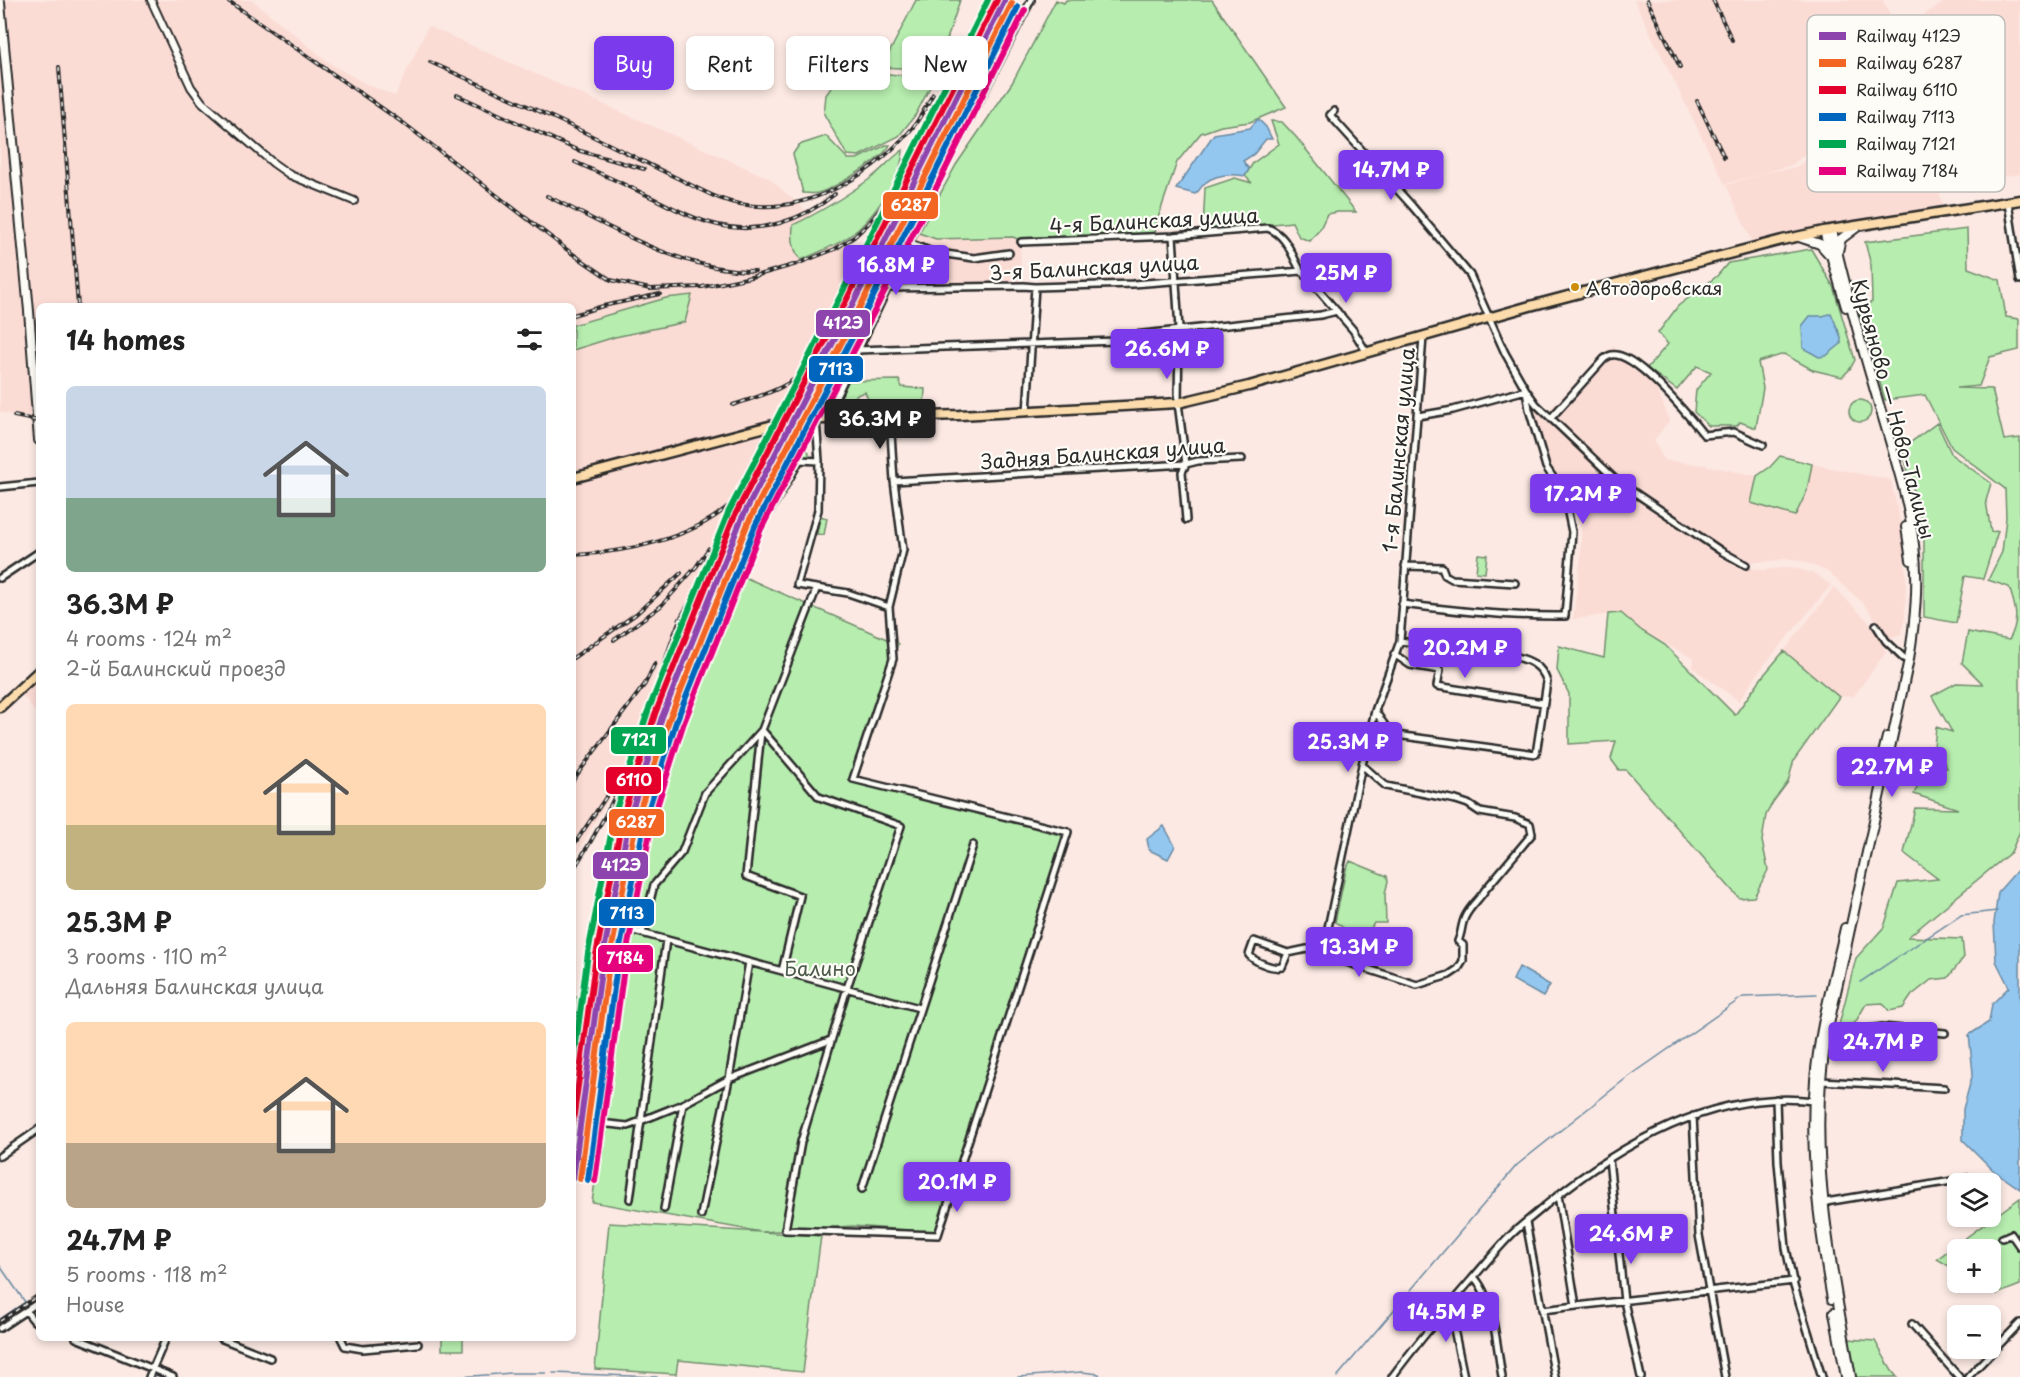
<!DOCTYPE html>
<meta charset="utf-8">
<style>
:root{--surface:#fff;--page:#f6f6f6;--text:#222;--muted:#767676;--accent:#7c3aed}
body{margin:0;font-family:"Playpen Sans",sans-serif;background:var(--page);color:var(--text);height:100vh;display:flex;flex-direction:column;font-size:22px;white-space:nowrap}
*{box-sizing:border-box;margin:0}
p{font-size:20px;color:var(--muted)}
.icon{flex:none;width:33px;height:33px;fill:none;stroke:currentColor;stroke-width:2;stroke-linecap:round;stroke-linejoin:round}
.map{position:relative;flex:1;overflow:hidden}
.details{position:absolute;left:36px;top:303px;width:540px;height:1038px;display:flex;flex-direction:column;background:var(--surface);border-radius:9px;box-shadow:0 3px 9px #0003}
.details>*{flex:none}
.guide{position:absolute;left:594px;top:36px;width:570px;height:54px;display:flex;gap:12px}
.tools{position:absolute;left:1947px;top:1173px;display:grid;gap:12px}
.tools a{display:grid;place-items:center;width:54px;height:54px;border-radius:9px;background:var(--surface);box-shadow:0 3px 9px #0003;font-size:30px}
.price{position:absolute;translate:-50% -51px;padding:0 14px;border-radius:6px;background:var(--accent);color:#fff;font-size:20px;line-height:39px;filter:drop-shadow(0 2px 3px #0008)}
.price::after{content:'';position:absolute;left:50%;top:36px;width:18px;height:14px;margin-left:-9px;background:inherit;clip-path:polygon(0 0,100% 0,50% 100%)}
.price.selected{background:#222;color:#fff}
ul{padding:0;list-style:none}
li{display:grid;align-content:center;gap:12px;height:318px;padding:0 30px}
li span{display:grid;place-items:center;height:186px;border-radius:9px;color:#555}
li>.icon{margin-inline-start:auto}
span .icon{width:108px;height:108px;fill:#fffc;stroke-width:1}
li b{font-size:26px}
h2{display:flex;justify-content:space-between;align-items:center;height:72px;padding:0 30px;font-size:26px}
.chip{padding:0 21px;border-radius:9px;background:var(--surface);box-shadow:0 3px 9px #0003;font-size:21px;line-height:54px}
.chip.selected{background:var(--accent);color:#fff}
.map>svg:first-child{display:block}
.built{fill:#fbdcd5}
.green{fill:#b7edaf;stroke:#718c6d;stroke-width:1.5}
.water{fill:#93c7f0;stroke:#6989a1;stroke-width:1.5}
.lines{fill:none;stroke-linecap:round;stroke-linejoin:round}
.stream{stroke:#6989a1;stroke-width:1.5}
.minor-casing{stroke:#2b2b2b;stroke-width:10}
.tertiary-casing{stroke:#2b2b2b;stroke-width:10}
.secondary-casing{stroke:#2b2b2b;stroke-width:12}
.primary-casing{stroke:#2b2b2b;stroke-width:13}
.minor{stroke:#fdfcf7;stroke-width:5}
.tertiary{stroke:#fdfcf7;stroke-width:6}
.secondary{stroke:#fdfcf7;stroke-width:8}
.primary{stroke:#fcdcac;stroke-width:8}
.rail-casing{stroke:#2b2b2b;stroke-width:4}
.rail{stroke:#fdfcf7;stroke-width:1.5;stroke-dasharray:4.5;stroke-linecap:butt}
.rail-1-casing{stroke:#fdfcf7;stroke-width:10}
.rail-2-casing{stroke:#fdfcf7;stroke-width:10}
.rail-3-casing{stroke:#fdfcf7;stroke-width:10}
.rail-4-casing{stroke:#fdfcf7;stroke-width:10}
.rail-5-casing{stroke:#fdfcf7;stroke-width:10}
.rail-6-casing{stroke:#fdfcf7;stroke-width:10}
.rail-1{stroke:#8e44ad;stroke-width:6}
.rail-2{stroke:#f26522;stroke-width:6}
.rail-3{stroke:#e4002b;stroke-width:6}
.rail-4{stroke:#0065bd;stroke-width:6}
.rail-5{stroke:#00a651;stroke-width:6}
.rail-6{stroke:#e5007d;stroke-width:6}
.bus-dot{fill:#ce8d09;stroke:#fdfcf7;stroke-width:2}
.labels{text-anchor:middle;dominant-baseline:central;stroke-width:4.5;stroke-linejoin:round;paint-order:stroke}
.bus-label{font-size:18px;fill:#2b2b2b;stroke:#fdfcf7;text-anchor:start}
.street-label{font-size:20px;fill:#2b2b2b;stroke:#fdfcf7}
.park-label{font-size:20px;fill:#4e5c4c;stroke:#fdfcf7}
.key{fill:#fdfcf7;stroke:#bebdba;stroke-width:1.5}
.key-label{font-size:16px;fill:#2b2b2b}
.line-badge{stroke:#fdfcf7;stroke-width:2}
.badge-label{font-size:16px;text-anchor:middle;font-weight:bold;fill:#fff}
</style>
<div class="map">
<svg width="2020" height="1377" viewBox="0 0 2020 1377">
<rect width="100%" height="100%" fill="#fce9e3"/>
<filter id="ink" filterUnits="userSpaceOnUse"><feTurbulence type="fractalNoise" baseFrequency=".0167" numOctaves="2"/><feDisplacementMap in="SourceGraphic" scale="12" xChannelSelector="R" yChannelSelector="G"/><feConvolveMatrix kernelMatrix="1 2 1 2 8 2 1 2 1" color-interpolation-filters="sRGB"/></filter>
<g filter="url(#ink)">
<path class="built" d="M2,0h250l79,64 33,19 31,13 33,-70 341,152 118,104 -64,135 -183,40 -67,17v-168h-534v141z
M1634,0h249l17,39 18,66 -18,-76 48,-29h72v174l-81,13 -11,-43 15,63 -146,24 -44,13 -27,-59 38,-12 33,-6 18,-15 45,-18 61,-18 -1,-5 -50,14 -61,26 -17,14 -67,19z
M0,19l34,401 -34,-8z
M919,233l17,6 77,-2 7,3 2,44 -132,3 20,-41z
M1613,346l18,14 24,25 15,35 -16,20 10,20 40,5 53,11 -6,27 56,-12 5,-27 79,16 12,54 3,46 -1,37 -4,17 -11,4 -26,-34 -36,-32 -25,-11 -18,-2 -24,3h-15l-63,-40 -66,-45 -69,-66z
M1536,408l85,79 99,66 26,15 20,2 25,-3 24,7 16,11 -70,84 -22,32 -46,-33 1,-9 -52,-28 -21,-18 -48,6 8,-65v-32l-15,-29 -17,-27 -16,-57z
M781,424l-20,44 -64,109 -43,101 -17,62 -34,69 -30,52v-380z
M1834,587l37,37 15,28 -32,44 -15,1 -55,-46z
M39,675v42l-19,-25z"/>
<path class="green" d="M916,0h44l-23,70 -55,-3z
M1056,0l8,3 2,-3h146l74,107 -36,15 -29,4 -20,7 -24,29 -20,59 -3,15 -134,4 -7,-3 -77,2 -17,-6 37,-68 56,-82z
M854,71c19,0 37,4 55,5 8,1 13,0 20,2l2,7 -15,29 -17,22 -40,20 -12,-1 -23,-41 2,-19 11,-16z
M1271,121l11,1 14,15 60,75h-18l-11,2 -7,15 -10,12 -11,-4 -7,-15 -89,9 2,-43 30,-10 17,5 -7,-7 8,-13 26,-19z
M826,136l22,23h9l29,-14h4c-7,14 -55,43 -72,48 -4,1 -10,0 -15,0l-10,-39 6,-9z
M903,150c-1,28 -31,70 -52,85 -15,11 -33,17 -50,25 -9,-11 -9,-22 -8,-35 28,-13 53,-29 78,-47 11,-8 20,-20 32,-28z
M1967,229l1,39 32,12 6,37 13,2v31l-29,7 -11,29 -22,2 35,1 12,51 16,-2v393l-9,21 -103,85 54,2 2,18 -16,21 -17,2 -19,15 -9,13 -14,3 -6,-8 -17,1 -11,19 -13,3 -3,-1 17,-67 28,-31 14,-44 40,-4 -34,-26 11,-45 43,1 -44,-15 12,-27 21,1 -13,-21 2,-20 16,5 -20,-36 24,-13 27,1 -21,-21 6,-31 41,8c11,-19 7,-33 0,-53l-21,-7 14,-28 4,-34 -1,-29 -53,-41 -27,-53 -40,5 -27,-91 14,-7 -1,-37 -6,-23z
M1811,249l22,37 22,74 -5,9 -8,8 -29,-7 -29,-16 -26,8 5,26 -7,40 -16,-6 -3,4h-28l-15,-14 2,-22 15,-18 -14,-6 -20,24 -30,-22 21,-24 -10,-11 20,-27 39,-30 11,-13z
M876,281l6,5 -63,124 -10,-14 9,-18 7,-5 2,-7 -4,-4 9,-10z
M692,295l-7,27 -70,15 -42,13v-25l93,-27z
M899,380l3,7 23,2 -1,19 -45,-1 1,7 -11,2 1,-12 -5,-12 -9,3 -4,10 -14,-2v-8l7,-14z
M1849 411a11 11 0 1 1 22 0a11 11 0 1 1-22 0Z
M1937,423l15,32 39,28 -5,18 5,31 7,-1 -15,48 -18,-3 -9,47 -32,-6v-76l-4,-27 -19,-68 10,-4z
M802,446l7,6v6l-19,1 -28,47 -6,-3 27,-55z
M1780,456l32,8 -5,27 -12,25 -44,-13 6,-27 13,-9z
M753,507l8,3 -4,6 1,24 -13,-1 -4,-5z
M820,516l7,2 -3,17 -7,-1z
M1478,554l9,1 -2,18 -9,-1z
M735,573l163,71 -45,135 210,57 -127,396 -84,-6 -90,6 59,4 -18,136 -125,-12 -2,14 -81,-5 14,-146 152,9 -169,-30 67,-442z
M1621,613l21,18 23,14 70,70 28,-39 21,-25 55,46 -45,63 -6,22 -15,20 -7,13 -4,26 6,29 -14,27 -15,1 -113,-128h-7l-8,-11 5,-18 -47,3v-50l-12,-24 2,-24 45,12 4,-44z
M1350,861l37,15 1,5 -3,13 1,29h-12l-6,10 -12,3 -21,-14 11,-52z
M591,993l-14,114 -4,18v-127z
M2020,1198v87l-23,9 -20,-11 13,-1v-32h-32l-1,21 -20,-12z
M442,1338h21v12h-21z
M1848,1339l27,2 17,30 5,6h-42z"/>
<path class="water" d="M1258,119l8,8 6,12h-6l-12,15 -11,7 6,8 -4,7c-12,-2 -29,-2 -40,7 -4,3 -5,8 -10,11l-19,-5 38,-55 36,-6z
M1831,313l10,24v7l-15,12 -7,1 -16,-9 -1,-22 8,-10h13z
M1164,826l11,20 -7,13 -19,-9 -2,-11z
M2020,867v322l-27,-19 -30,-30v-31l10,-36 -4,-38 20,-13 3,-18 17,-17 -13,-26 -2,-38 4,-31z
M1519,967l31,18 -7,12 -30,-17z"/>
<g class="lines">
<path class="stream" d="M1860,982l101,-67 36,-4
M0,1266l25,36 -25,17
M553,1373l104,4
M155,1377l1,-2 5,2
M459,1377l53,-4h34
M1018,1377l64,-5 17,2 1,3
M1337,1377l180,-212 107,-85 119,-83 74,-3"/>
<defs>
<path id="minor" d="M1334,111l-4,4 82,91 58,69 35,78 21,37 10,14 80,76 105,71 25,14
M2008,202l12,78
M1173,236l6,93 -1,74 8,61 -4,8 4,48
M1021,242l152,-6 95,-8c20,8 23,27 33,43
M909,243l37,-76 85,-167
M887,288l137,-2 11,1 98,-3 169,-13 51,59 14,23
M857,350l259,-9 8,-5 197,-21 16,-4
M1027,412l8,-125
M826,418l83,-175 23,9 42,6 35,-5
M1551,418l53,-59c4,-3 7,-5 13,-4 24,4 71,60 87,80l30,-3 29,13
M816,419l3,42 -1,49 -21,75 51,8 41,14 14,-57 -9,-69 -4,-64
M894,481l241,-14 51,-3 12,-3 44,-2
M0,487l39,-4
M769,513l31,-53 19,1
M1405,566l37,1 3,8 7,4 63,4
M0,578l39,-26
M1402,604c53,7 108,13 163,12l7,-84 -8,-38 -18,-27 -17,-58 -3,-19 -73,20 -35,6
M1876,625l10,16 18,17
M1394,654l16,11 30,5 -3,16 106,17
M1375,711l13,19 8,5 140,19 11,-72c-5,-17 -19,-23 -35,-26l-112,-15
M762,730l57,67 82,29 -54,162 -46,154 -16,88 153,5 130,-403 -215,-53 40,-120 -4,-52
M761,732l-15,144 54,20 -18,75
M634,931l285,77
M642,933l12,-48 28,-33 23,-59 57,-63 54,-140
M1324,947l38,-182 13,-54 25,-70 23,-304
M1324,947l2,8 11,4 80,26 32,-10 9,-6 5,-8v-16l-5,-4c4,-8 3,-16 7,-24 5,-11 14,-17 20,-27l47,-56 -2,-10 -15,-6 -35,-6 -12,-8 -12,-4 -70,-14 -24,-21
M1288,953l-34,-12 -5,14c6,7 23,14 33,12l6,-14 19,-4 14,3 3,-5
M1828,1033l9,1 45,-7 63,6
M1821,1081l123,7
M1776,1099l2,63 8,86 8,38 28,91
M1693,1116l6,119 26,142
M599,1123l29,3 55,-22 46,-25 102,-39
M0,1156l39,-27
M1609,1159l15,142 17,76
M862,1189l111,-344
M1558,1195l18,111
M630,1199l36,-259
M1820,1203l150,-25
M664,1209l19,-105
M701,1215l28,-136 20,-117
M1526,1222l29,155
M2002,1238l9,-4 9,13
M1474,1277c20,21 23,71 28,100
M1449,1305l15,72
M1542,1310l252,-29
M26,1311l8,10 5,2
M1912,1324l47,53
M0,1328l39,-26
M76,1338l97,39
M220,1338l50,20
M341,1338l4,8 18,3 55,-5
M149,1377l17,-39
M1392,1377c25,-34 53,-67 80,-98 13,-15 26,-31 40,-45 10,-10 23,-19 34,-29 74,-61 169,-116 268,-104
M1968,1377l52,-54"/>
<path id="tertiary" d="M151,0l40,87 11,15 71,61 17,12 64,26"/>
<path id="secondary" d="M0,3l29,308 10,129
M1832,230c14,61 31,121 49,181 13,44 28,89 33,134 5,38 1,76 -5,114 -19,92 -40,183 -60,275 -10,48 -24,97 -28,146 -8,101 13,199 30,297
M1824,231l22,76
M1799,237l21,7 9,10
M1838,251l3,-12 16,-12
M1906,527l5,33
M1879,770l8,-33
M1832,1299c-13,-72 -23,-146 -17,-219 4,-51 19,-102 30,-152
M1834,1313l12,64"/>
<path id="primary" d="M573,478l219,-58 168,-5 218,-12 71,-17 281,-80 252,-66 42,-9 196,-31
M0,707l39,-36"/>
</defs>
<use href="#minor" class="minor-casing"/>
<use href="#tertiary" class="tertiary-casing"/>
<use href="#secondary" class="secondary-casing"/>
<use href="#primary" class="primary-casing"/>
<use href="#minor" class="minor"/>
<use href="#tertiary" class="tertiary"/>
<use href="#secondary" class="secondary"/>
<use href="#primary" class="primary"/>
<defs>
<path id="rail" d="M227,0l179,125 164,127 41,28 39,9 52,-2 49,-10 46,-13 38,-15 19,-12 15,-14 15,-19
M1647,0l33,67
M1713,0l19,40
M430,62c55,25 111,49 166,76 27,13 54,27 81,40 20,10 41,22 63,26 64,12 128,-26 169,-72 10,-11 17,-26 24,-38
M59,67l19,239
M457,95l120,55 67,19
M1697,101l27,56
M575,162c27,12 53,24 80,37 20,10 41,21 63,26 41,10 85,-5 117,-31
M547,196c66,32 133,75 208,75
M573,315l30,-9 57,-12
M794,403l35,-69
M733,405c26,-9 60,-17 76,-41
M14,416l25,5
M573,555c56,-3 136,-18 171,-66
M614,640l47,-34 35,-39 13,-19
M573,658l63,-44 45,-41
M573,780l72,-96 10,-21
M573,846l33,-49
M573,870c27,-41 50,-86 67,-133 14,-39 24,-79 40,-118l120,-220
M0,1321l39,-26"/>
</defs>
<use href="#rail" class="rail-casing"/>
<use href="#rail" class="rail"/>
<defs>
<path id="rail-1" d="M573,1178l30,-222 27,-140 32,-99 79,-197 112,-216 152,-304"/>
<path id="rail-2" d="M580,1179l30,-222 27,-139 32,-98 79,-197 112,-216 152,-304"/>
<path id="rail-3" d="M573,1122l23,-167 27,-140 32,-101 79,-197 112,-216 151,-301"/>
<path id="rail-4" d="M588,1180l30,-222 27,-138 31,-98 79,-196 111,-215 152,-304"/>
<path id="rail-5" d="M573,1066l15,-113 27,-140 33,-102 80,-198 112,-216 148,-297"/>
<path id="rail-6" d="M595,1181l30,-221 27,-138 31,-97 78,-196 112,-215 152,-304"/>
</defs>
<use href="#rail-1" class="rail-1-casing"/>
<use href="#rail-2" class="rail-2-casing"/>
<use href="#rail-3" class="rail-3-casing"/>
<use href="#rail-4" class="rail-4-casing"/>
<use href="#rail-5" class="rail-5-casing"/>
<use href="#rail-6" class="rail-6-casing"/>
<use href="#rail-1" class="rail-1"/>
<use href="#rail-2" class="rail-2"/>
<use href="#rail-3" class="rail-3"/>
<use href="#rail-4" class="rail-4"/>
<use href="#rail-5" class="rail-5"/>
<use href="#rail-6" class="rail-6"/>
</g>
</g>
<circle class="bus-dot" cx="1575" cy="287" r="5"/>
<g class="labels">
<g class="bus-label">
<text x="1586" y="287">Автодоровская</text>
</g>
<g class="street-label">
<text transform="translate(1154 220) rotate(-3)">4-я Балинская улица</text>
<text transform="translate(1094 267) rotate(-3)">3-я Балинская улица</text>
<text transform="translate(1894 409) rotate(75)">Курьяново — Ново-Талицы</text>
<text transform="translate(1398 450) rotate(-85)">1-я Балинская улица</text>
<text transform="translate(1103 453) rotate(-4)">Задняя Балинская улица</text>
</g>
<g class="park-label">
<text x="820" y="968">Балино</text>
</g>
</g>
<rect x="1807" y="15" width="198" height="177" rx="9" class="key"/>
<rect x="1819" y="32" width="27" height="8" fill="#8e44ad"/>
<rect x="1819" y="59" width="27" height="8" fill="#f26522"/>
<rect x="1819" y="86" width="27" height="8" fill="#e4002b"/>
<rect x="1819" y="113" width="27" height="8" fill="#0065bd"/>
<rect x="1819" y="140" width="27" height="8" fill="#00a651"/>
<rect x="1819" y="167" width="27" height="8" fill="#e5007d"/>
<g class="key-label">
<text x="1856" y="42">Railway 412Э</text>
<text x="1856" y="69">Railway 6287</text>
<text x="1856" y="96">Railway 6110</text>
<text x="1856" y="123">Railway 7113</text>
<text x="1856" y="150">Railway 7121</text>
<text x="1856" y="177">Railway 7184</text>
</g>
<g class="line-badge">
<rect x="882" y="191" width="57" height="29" rx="6" fill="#f26522"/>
<rect x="815" y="309" width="56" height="29" rx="6" fill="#8e44ad"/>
<rect x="808" y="355" width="56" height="28" rx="6" fill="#0065bd"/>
<rect x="610" y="726" width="57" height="29" rx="6" fill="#00a651"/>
<rect x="605" y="766" width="57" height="29" rx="6" fill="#e4002b"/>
<rect x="608" y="808" width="57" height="29" rx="6" fill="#f26522"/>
<rect x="592" y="851" width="57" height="29" rx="6" fill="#8e44ad"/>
<rect x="598" y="898" width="57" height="29" rx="6" fill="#0065bd"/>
<rect x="597" y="944" width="57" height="29" rx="6" fill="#e5007d"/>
</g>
<g class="badge-label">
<text x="911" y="211">6287</text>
<text x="843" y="329">412Э</text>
<text x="836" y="375">7113</text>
<text x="639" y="746">7121</text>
<text x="634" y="786">6110</text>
<text x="636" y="828">6287</text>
<text x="621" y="871">412Э</text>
<text x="627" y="919">7113</text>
<text x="625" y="964">7184</text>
</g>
</svg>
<div class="tools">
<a><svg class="icon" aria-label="layers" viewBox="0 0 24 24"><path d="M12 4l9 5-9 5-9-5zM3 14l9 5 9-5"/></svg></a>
<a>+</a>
<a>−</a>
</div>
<b class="price" style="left:1391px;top:201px">14.7M ₽</b>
<b class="price" style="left:896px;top:296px">16.8M ₽</b>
<b class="price" style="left:1346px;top:304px">25M ₽</b>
<b class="price" style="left:1167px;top:380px">26.6M ₽</b>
<b class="price selected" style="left:880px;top:450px">36.3M ₽</b>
<b class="price" style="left:1583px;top:525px">17.2M ₽</b>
<b class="price" style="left:1465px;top:679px">20.2M ₽</b>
<b class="price" style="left:1348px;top:773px">25.3M ₽</b>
<b class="price" style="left:1892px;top:798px">22.7M ₽</b>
<b class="price" style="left:1359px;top:978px">13.3M ₽</b>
<b class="price" style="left:1883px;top:1073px">24.7M ₽</b>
<b class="price" style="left:957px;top:1213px">20.1M ₽</b>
<b class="price" style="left:1631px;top:1265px">24.6M ₽</b>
<b class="price" style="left:1446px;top:1343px">14.5M ₽</b>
<div class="guide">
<a class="chip selected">Buy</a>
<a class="chip">Rent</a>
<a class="chip">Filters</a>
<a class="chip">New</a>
</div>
<section class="details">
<h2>14 homes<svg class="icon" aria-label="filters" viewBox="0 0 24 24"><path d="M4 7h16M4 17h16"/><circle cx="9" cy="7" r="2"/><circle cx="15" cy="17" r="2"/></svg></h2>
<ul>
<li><span style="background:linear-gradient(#c9d6e8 60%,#7fa58c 0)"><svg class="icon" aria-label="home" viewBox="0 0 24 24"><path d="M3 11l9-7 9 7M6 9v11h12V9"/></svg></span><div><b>36.3M ₽</b><p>4 rooms · 124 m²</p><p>2-й Балинский проезд</p></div></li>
<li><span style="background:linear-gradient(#ffd9b3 65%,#c2b280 0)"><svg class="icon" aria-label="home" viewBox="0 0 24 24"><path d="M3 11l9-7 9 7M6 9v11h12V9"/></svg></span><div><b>25.3M ₽</b><p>3 rooms · 110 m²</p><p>Дальняя Балинская улица</p></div></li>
<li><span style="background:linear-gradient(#ffd9b3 65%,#b9a48a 0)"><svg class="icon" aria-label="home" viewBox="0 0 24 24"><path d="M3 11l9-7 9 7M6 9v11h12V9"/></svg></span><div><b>24.7M ₽</b><p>5 rooms · 118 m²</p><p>House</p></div></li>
</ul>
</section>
</div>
